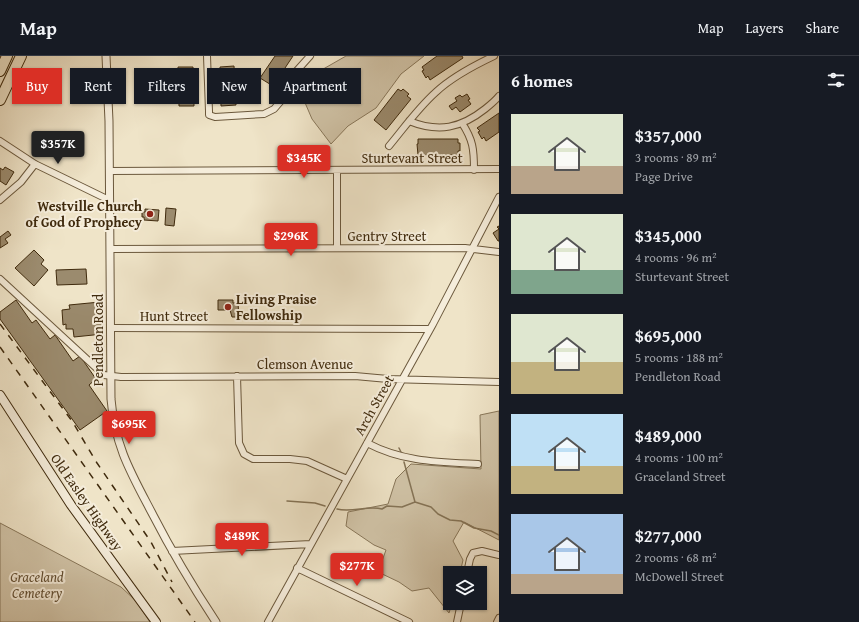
<!DOCTYPE html>
<meta charset="utf-8">
<style>
:root{--surface:#171b24;--page:#20242c;--text:#f1f3f6;--muted:#9ea1a6;--line:#363941;--accent:#d93025}
body{margin:0;font-family:"Gentium Book Plus",serif;background:var(--page);color:var(--text);height:100vh;display:flex;flex-direction:column;font-size:15px;white-space:nowrap}
*{box-sizing:border-box;margin:0}
p{font-size:13px;color:var(--muted)}
.icon{flex:none;width:22px;height:22px;fill:none;stroke:currentColor;stroke-width:2;stroke-linecap:round;stroke-linejoin:round}
.map{position:relative;flex:1;overflow:hidden}
.details{display:flex;flex-direction:column;background:var(--surface);width:360px}
.details>*{flex:none}
.top-card{position:absolute;left:12px;top:12px;width:380px;height:36px;display:flex;gap:8px}
.fabs{position:absolute;left:443px;top:510px;display:grid;gap:8px}
.fabs a{display:grid;place-items:center;width:44px;height:44px;border-radius:0px;background:var(--surface);box-shadow:0 1px 3px #0004;font-size:20px}
.price{position:absolute;translate:-50% -34px;padding:0 9px;border-radius:4px;background:var(--accent);color:#fff;font-size:13px;line-height:26px;filter:drop-shadow(0 1px 2px #0008)}
.price::after{content:'';position:absolute;left:50%;top:24px;width:12px;height:9px;margin-left:-6px;background:inherit;clip-path:polygon(0 0,100% 0,50% 100%)}
.price.active{background:#222;color:#fff}
ul{padding:0;list-style:none}
li{display:flex;align-items:center;gap:12px;height:100px;padding:0 12px}
li span{display:grid;place-items:center;flex:none;width:112px;height:80px;border-radius:0px;color:#555}
li>.icon{margin-inline-start:auto}
span .icon{width:48px;height:48px;fill:#fffc;stroke-width:1}
li b{font-size:17px}
h2{display:flex;justify-content:space-between;align-items:center;height:48px;padding:0 12px;font-size:17px}
.tag{padding:0 14px;border-radius:0px;background:var(--surface);box-shadow:0 1px 3px #0004;font-size:14px;line-height:36px}
.tag.active{background:var(--accent);color:#fff}
header{display:flex;align-items:center;gap:24px;box-sizing:border-box;height:56px;padding:0 20px;background:var(--surface);border-bottom:1px solid var(--line)}
header strong{font-size:19px}
nav{display:flex;gap:22px;margin-inline-start:auto;font-size:14px}
main{display:flex;flex:1;min-height:0}
.map>svg:first-child{display:block}
.green{fill:#d1c4a8;stroke:#88775a}
.lines{fill:none;stroke-linecap:round;stroke-linejoin:round}
.stream{stroke:#857457;stroke-width:1.5}
.building{fill:#9b8b6e;stroke:#3f2a0d}
.minor-casing{stroke:#6b583c;stroke-width:8}
.tertiary-casing{stroke:#6b583c;stroke-width:9}
.secondary-casing{stroke:#3f2a0d;stroke-width:10}
.trunk-casing{stroke:#3f2a0d;stroke-width:12}
.minor{stroke:#f5eddb;stroke-width:6}
.tertiary{stroke:#f5eddb;stroke-width:7}
.secondary{stroke:#f5eddb;stroke-width:8}
.trunk{stroke:#efe4c8;stroke-width:10}
.rail{stroke:#3f2a0d;stroke-width:1.5;stroke-dasharray:7 7;stroke-linecap:butt}
.poi-dot{fill:#8f2418;stroke:#f5eddb;stroke-width:1.5}
.labels{text-anchor:middle;dominant-baseline:central;stroke-width:4;stroke-linejoin:round;paint-order:stroke}
.street-label{font-size:14px;fill:#3f2a0d;stroke:#f5eddb}
.poi-label{font-size:14px;font-weight:bold;fill:#3f2a0d;stroke:#f5eddb;text-anchor:end}
.park-label{font-size:14px;font-style:italic;fill:#645034;stroke:#f5eddb}
</style>
<header>
<strong>Map</strong>
<nav><a>Map</a><a>Layers</a><a>Share</a></nav>
</header>
<main>
<div class="map">
<svg width="499" height="566" viewBox="0 0 499 566">
<rect width="100%" height="100%" fill="#efe4c8"/>
<filter id="stains"><feTurbulence type="fractalNoise" baseFrequency=".005" numOctaves="4"/><feColorMatrix values="0 0 0 0 .2 0 0 0 0 .09 0 0 0 0 .02 0 0 0 .5 -.17"/></filter>
<radialGradient id="worn" r=".72"><stop offset=".6" stop-color="#630" stop-opacity="0"/><stop offset="1" stop-color="#630" stop-opacity=".3"/></radialGradient>
<path class="green" d="M346,0h78l-23,18 -25,34 -28,18 -17,18 -19,-25 -9,-21 15,-26z
M499,355v129l-35,-18 -11,19 10,19 -3,13h-10v30h2l-3,10 -20,-25 -17,3 -13,-9 -21,-10 8,-22 -12,-5 -28,-19 2,-14 40,-8 8,-25 15,-15 70,5 -1,-54z
M0,467l121,64 14,13 15,22h-150z"/>
<g class="lines">
<path class="stream" d="M399,392l3,6
M404,406l11,40
M287,445l28,2 10,3
M337,453c15,4 31,-4 45,0l5,-3 15,1 13,-5 16,5 7,7 12,6 11,1 13,7 17,3 8,4"/>
</g>
<path class="building" d="M275,0h18l-20,30 -13,-8z
M437,0h25l1,2 -33,22 -2,-4 -2,2 -4,-7 2,-1 -2,-3z
M234,10l2,39 -15,1 -1,-39z
M178,11h15l1,39h-15z
M398,33l3,2 2,-2 6,5 -2,2 4,3 -25,31 -12,-10z
M467,38l3,5 -2,1 3,4 -11,8 -4,-5 -4,3 -3,-4 8,-5 -2,-3 5,-3 2,2z
M499,57v19l-13,9 -2,-4 -2,2 -4,-7 2,-1 -3,-3z
M418,83h40v4h2v8h-2v4h-40l-1,-11h1z
M5,111l9,5 -8,13 -6,-4v-13l3,2z
M166,152l10,1 -2,17 -9,-1z
M145,153l14,1 -1,11 -14,-1v-3h-2v-5h3z
M499,170v15h-1l-5,-8 6,-4 -2,-2z
M8,175l3,4 -6,4 3,4 -8,5v-11z
M34,194l10,10 -3,4 7,6 -14,16 -19,-18z
M86,213l1,15 -30,1 -1,-15z
M16,244l16,23 4,-3 14,19 5,-4 18,26 7,-5 16,23 -7,6 18,26 -27,19 -80,-111v-7z
M218,244h15v3h5l1,14h-7l-2,-7h-12z
M100,246l3,32 -29,3 -1,-8h-7v-5l-3,1 -1,-15 8,-1 -1,-4z"/>
<g class="lines">
<defs>
<path id="minor" d="M207,0l2,55v4l6,2 49,-3 10,-5 6,-7 12,-26 18,-20
M409,65c30,12 52,7 76,-12 5,-4 10,-8 14,-13
M462,67c11,17 12,26 12,47
M0,85l35,23 74,36
M389,90c15,-18 29,-38 47,-54 15,-14 39,-27 58,-36
M109,115l390,-2
M0,144l21,-18 14,-18
M337,192v-78
M110,193l355,-1 34,4
M0,223l104,96 17,2 234,-1 33,3 111,3
M110,272l319,1
M237,320l2,67 5,11 9,5h37l17,2 40,18
M367,387c36,19 71,19 111,21
M172,495l139,-7
M297,512l112,54
M467,517l3,-14 3,-6 9,-2 17,4
M268,566l165,-298 66,-127
M457,566l4,-19
M497,566l2,-4"/>
<path id="tertiary" d="M106,0l3,65 2,278c4,48 20,74 42,116 19,37 40,72 63,107"/>
<path id="secondary" d="M0,339l71,110 85,117"/>
<path id="trunk" d="M0,15l7,-15
M0,44l21,-44"/>
</defs>
<use href="#minor" class="minor-casing"/>
<use href="#tertiary" class="tertiary-casing"/>
<use href="#secondary" class="secondary-casing"/>
<use href="#trunk" class="trunk-casing"/>
<use href="#minor" class="minor"/>
<use href="#tertiary" class="tertiary"/>
<use href="#secondary" class="secondary"/>
<use href="#trunk" class="trunk"/>
<path class="rail" d="M0,268l72,97 25,42 54,79 21,40
M0,291l195,275"/>
</g>
<g class="poi-dot">
<circle cx="150" cy="158" r="4"/>
<circle cx="228" cy="251" r="4"/>
</g>
<g class="labels">
<g class="street-label">
<text x="412" y="102">Sturtevant Street</text>
<text x="387" y="180">Gentry Street</text>
<text x="174" y="260">Hunt Street</text>
<text transform="translate(98 284) rotate(-90)">Pendleton Road</text>
<text x="305" y="308">Clemson Avenue</text>
<text transform="translate(374 349) rotate(-61)">Arch Street</text>
<text transform="translate(87 446) rotate(55)">Old Easley Highway</text>
</g>
<g class="poi-label">
<text x="142" y="150">Westville Church<tspan x="142" dy="16">of God of Prophecy</tspan></text>
<text x="236" y="243" text-anchor="start">Living Praise<tspan x="236" dy="16">Fellowship</tspan></text>
</g>
<g class="park-label">
<text x="37" y="521">Graceland<tspan x="37" dy="16">Cemetery</tspan></text>
</g>
</g>
<rect width="100%" height="100%" filter="url(#stains)"/>
<rect width="100%" height="100%" fill="url(#worn)"/>
</svg>
<div class="fabs">
<a><svg class="icon" aria-label="layers" viewBox="0 0 24 24"><path d="M12 4l9 5-9 5-9-5zM3 14l9 5 9-5"/></svg></a>
</div>
<b class="price active" style="left:58px;top:109px">$357K</b>
<b class="price" style="left:304px;top:123px">$345K</b>
<b class="price" style="left:291px;top:201px">$296K</b>
<b class="price" style="left:129px;top:389px">$695K</b>
<b class="price" style="left:242px;top:501px">$489K</b>
<b class="price" style="left:357px;top:531px">$277K</b>
<div class="top-card">
<a class="tag active">Buy</a>
<a class="tag">Rent</a>
<a class="tag">Filters</a>
<a class="tag">New</a>
<a class="tag">Apartment</a>
</div>
</div>
<section class="details">
<h2>6 homes<svg class="icon" aria-label="filters" viewBox="0 0 24 24"><path d="M4 7h16M4 17h16"/><circle cx="9" cy="7" r="2"/><circle cx="15" cy="17" r="2"/></svg></h2>
<ul>
<li><span style="background:linear-gradient(#dfe7d0 65%,#b9a48a 0)"><svg class="icon" aria-label="home" viewBox="0 0 24 24"><path d="M3 11l9-7 9 7M6 9v11h12V9"/></svg></span><div><b>$357,000</b><p>3 rooms · 89 m²</p><p>Page Drive</p></div></li>
<li><span style="background:linear-gradient(#dfe7d0 70%,#7fa58c 0)"><svg class="icon" aria-label="home" viewBox="0 0 24 24"><path d="M3 11l9-7 9 7M6 9v11h12V9"/></svg></span><div><b>$345,000</b><p>4 rooms · 96 m²</p><p>Sturtevant Street</p></div></li>
<li><span style="background:linear-gradient(#dfe7d0 60%,#c2b280 0)"><svg class="icon" aria-label="home" viewBox="0 0 24 24"><path d="M3 11l9-7 9 7M6 9v11h12V9"/></svg></span><div><b>$695,000</b><p>5 rooms · 188 m²</p><p>Pendleton Road</p></div></li>
<li><span style="background:linear-gradient(#bfe0f5 65%,#c2b280 0)"><svg class="icon" aria-label="home" viewBox="0 0 24 24"><path d="M3 11l9-7 9 7M6 9v11h12V9"/></svg></span><div><b>$489,000</b><p>4 rooms · 100 m²</p><p>Graceland Street</p></div></li>
<li><span style="background:linear-gradient(#a9c7e8 75%,#b9a48a 0)"><svg class="icon" aria-label="home" viewBox="0 0 24 24"><path d="M3 11l9-7 9 7M6 9v11h12V9"/></svg></span><div><b>$277,000</b><p>2 rooms · 68 m²</p><p>McDowell Street</p></div></li>
</ul>
</section>
</main>
